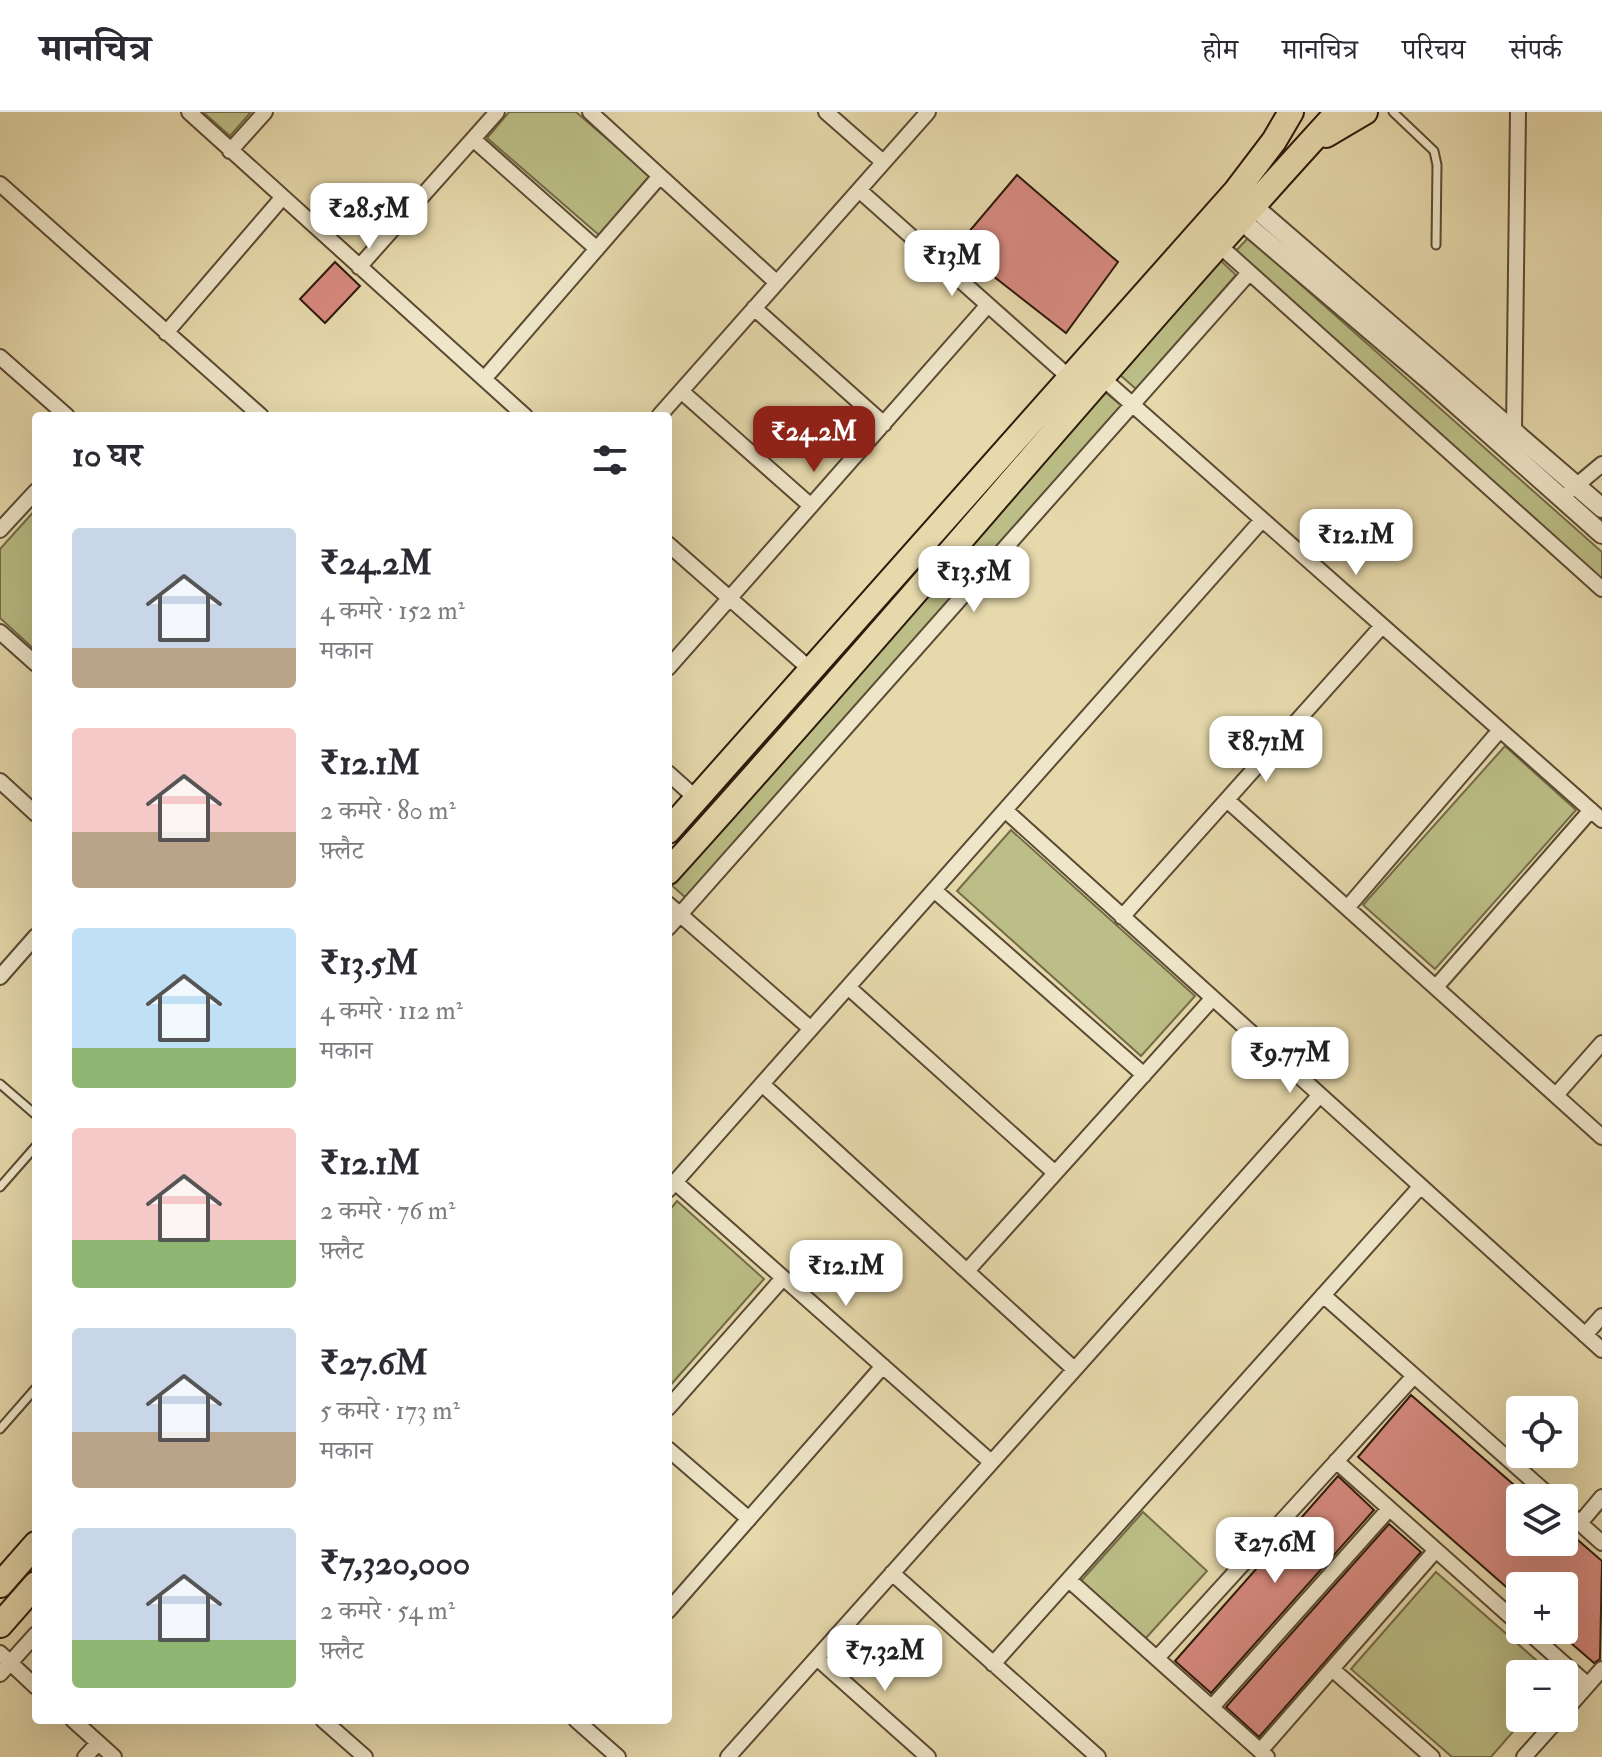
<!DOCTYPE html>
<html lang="hi">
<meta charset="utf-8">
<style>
:root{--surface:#fff;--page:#f7f7f7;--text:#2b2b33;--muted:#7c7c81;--line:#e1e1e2;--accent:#8f2418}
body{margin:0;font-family:"IM FELL Double Pica","Noto Serif Devanagari",serif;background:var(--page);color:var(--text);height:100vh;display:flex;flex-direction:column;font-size:30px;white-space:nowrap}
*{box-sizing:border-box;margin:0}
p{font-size:26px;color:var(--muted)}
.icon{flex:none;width:44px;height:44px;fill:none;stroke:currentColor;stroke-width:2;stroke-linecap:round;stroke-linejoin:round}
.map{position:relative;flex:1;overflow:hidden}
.details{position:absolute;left:32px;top:300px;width:640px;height:1312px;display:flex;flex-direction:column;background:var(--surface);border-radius:8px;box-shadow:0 8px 32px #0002}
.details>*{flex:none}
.fabs{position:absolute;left:1506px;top:1284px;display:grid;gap:16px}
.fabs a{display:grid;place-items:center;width:72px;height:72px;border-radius:8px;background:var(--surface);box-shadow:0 8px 32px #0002;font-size:40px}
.price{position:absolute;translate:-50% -68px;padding:0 18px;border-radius:16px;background:#fff;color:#222;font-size:26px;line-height:52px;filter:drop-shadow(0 2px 4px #0008)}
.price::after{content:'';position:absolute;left:50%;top:48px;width:24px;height:18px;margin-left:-12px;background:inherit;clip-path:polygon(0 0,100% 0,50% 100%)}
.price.current{background:var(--accent);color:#fff}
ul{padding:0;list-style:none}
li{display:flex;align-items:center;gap:24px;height:200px;padding:0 40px}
li span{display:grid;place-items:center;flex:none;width:224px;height:160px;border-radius:8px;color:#555}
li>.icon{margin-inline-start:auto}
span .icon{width:96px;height:96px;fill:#fffc;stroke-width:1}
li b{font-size:34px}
h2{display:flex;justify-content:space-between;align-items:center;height:96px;padding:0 40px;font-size:34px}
header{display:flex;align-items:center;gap:48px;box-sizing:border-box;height:112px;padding:0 40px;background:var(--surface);border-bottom:2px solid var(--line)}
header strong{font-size:38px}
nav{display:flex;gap:44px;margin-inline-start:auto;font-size:28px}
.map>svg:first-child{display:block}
.green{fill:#bbbe86;stroke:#746c48;stroke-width:2}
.building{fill:#d78a80;stroke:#2d1a0b;stroke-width:2}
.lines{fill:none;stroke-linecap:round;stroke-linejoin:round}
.service-casing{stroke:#5b4a33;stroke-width:11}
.minor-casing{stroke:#5b4a33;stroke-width:18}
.tertiary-casing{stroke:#5b4a33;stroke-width:22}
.primary-casing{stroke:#2d1a0b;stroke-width:28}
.service{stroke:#efe6c9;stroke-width:7}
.minor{stroke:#efe6c9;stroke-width:14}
.tertiary{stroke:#efe6c9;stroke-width:18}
.primary{stroke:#e6d9ac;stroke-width:24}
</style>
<header>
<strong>मानचित्र</strong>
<nav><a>होम</a><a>मानचित्र</a><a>परिचय</a><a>संपर्क</a></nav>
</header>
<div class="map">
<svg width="1602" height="1645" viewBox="0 0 1602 1645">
<rect width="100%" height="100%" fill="#e6d9ac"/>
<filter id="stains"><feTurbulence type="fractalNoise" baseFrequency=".0025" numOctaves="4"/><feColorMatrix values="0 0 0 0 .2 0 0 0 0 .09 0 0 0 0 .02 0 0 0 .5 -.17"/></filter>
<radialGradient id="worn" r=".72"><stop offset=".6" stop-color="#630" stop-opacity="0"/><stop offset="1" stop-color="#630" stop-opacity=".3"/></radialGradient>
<path class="green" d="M203,0h48l-21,24z
M509,0h67l74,64 -51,59 -112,-97z
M1248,126l354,314v28l-368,-327z
M1220,148l16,15 -100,114 -17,-15z
M1105,280l17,14 -436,492 -17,-15z
M36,397v142l-36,-33v-69z
M1505,634l71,64 -141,159 -72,-64z
M1011,718l184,166 -54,60 -184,-165z
M677,1089l87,78 -96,109v-176z
M1143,1400l64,59 -62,68 -64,-58z
M1436,1460l116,102h-32v44h5l-34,39h-39l-101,-88z"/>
<path class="building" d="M1017,63l101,87 -52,71 -110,-86z
M335,150l25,24 -35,37 -25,-24z
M1411,1283l118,103h-9v44h44v-14l38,33 -2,98 -6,4 -30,-26v-51h-44v13l-162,-142z
M1338,1364l36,34 -163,183 -36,-32z
M1389,1412l32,28 -162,185 -33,-30z"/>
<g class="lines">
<defs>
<path id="service" d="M1393,0l41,39 3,14 -1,80
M0,972l36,31
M0,1075l36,-41
M0,1317l36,-41"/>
<path id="minor" d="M189,0l336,304
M590,0l187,171
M826,0l57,50
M473,27l124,110
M230,39l35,-39
M0,72l261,232
M859,78l211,188
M1220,134l382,343
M359,155l138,-155
M754,196l130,116
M166,221l116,-135
M0,245l67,59
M1099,263l503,445
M484,267l176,-203
M681,279l130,115
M659,304l269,-304
M1514,318l4,-318
M1571,378l31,-26
M0,418l36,-39
M668,432l143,126
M0,520l36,32
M668,556l320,-363
M668,661l29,26
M0,669l36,33
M1227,688l375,337
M1005,698l597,540
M934,778l210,185
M668,792l143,125
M1347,796l153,-178
M1122,805l260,-291
M668,816l581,-655
M0,865l36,-41
M848,875l207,186
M1436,875l155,-177
M762,972l312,285
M1556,983l46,-52
M675,1070l316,280
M668,1078l594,-670
M967,1159l245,-272
M1323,1183l229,203
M1585,1223l17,-19
M668,1296l115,-130
M668,1337l81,70
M1336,1349l184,164
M1564,1397l38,34
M1580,1411l22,-26
M892,1461l206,184
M1069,1468l198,177
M668,1499l215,-245
M1526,1518l62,55
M0,1541l36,34
M817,1546l111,99
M1157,1546l257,-282
M993,1552l427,-477
M1332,1557l100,88
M0,1562l36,-40
M1212,1595l177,-198
M1564,1600l38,-43
M73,1608l41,37
M323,1608l42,37
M576,1608l42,37
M1260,1639l176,-201
M85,1645l13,-14
M728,1645l591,-661
M1524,1645l35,-39"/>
<path id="tertiary" d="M1254,95l348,301
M1242,109l188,160 172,153"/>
<path id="primary" d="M1326,23l39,-23
M668,719l568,-640 38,-50 17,-29
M668,760c227,-250 442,-511 670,-760
M0,1473l36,-41
M0,1513l36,-41"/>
</defs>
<use href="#service" class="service-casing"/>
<use href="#minor" class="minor-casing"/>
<use href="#tertiary" class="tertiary-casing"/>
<use href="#primary" class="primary-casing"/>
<use href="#service" class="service"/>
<use href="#minor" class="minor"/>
<use href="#tertiary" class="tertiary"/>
<use href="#primary" class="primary"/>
</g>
<rect width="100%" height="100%" filter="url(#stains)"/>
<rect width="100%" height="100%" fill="url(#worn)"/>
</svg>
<div class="fabs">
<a><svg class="icon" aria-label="locate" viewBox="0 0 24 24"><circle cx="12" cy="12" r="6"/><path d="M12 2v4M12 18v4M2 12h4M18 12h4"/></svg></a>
<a><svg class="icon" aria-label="layers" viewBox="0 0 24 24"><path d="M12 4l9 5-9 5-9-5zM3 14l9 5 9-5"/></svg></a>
<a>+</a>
<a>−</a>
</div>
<b class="price" style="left:369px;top:139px">₹28.5M</b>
<b class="price" style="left:952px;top:186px">₹13M</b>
<b class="price current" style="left:814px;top:362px">₹24.2M</b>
<b class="price" style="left:1356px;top:465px">₹12.1M</b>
<b class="price" style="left:974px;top:502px">₹13.5M</b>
<b class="price" style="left:1266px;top:672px">₹8.71M</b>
<b class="price" style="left:1290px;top:983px">₹9.77M</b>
<b class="price" style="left:846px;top:1196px">₹12.1M</b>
<b class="price" style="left:1275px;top:1473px">₹27.6M</b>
<b class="price" style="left:885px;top:1581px">₹7.32M</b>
<section class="details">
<h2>10 घर<svg class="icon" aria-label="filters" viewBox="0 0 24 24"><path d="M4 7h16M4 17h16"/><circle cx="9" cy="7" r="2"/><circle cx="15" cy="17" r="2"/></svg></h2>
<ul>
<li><span style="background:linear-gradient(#c9d6e8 75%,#b9a48a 0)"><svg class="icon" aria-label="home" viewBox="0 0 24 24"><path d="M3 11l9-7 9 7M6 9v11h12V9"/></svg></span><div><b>₹24.2M</b><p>4 कमरे · 152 m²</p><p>मकान</p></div></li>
<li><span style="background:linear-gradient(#f6c9c9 65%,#b9a48a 0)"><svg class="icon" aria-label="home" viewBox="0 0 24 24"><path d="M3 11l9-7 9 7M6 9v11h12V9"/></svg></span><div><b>₹12.1M</b><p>2 कमरे · 80 m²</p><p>फ़्लैट</p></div></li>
<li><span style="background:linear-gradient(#bfe0f5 75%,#8fb573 0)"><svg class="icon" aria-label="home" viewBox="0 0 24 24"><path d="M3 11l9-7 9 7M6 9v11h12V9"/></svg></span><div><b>₹13.5M</b><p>4 कमरे · 112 m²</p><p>मकान</p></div></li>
<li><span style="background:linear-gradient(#f6c9c9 70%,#8fb573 0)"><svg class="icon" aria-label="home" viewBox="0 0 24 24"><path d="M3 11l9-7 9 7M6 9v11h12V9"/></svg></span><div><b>₹12.1M</b><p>2 कमरे · 76 m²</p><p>फ़्लैट</p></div></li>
<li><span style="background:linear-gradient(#c9d6e8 65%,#b9a48a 0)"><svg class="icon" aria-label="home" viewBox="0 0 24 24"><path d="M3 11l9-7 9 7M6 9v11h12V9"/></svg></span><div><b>₹27.6M</b><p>5 कमरे · 173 m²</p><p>मकान</p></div></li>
<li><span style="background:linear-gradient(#c9d6e8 70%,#8fb573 0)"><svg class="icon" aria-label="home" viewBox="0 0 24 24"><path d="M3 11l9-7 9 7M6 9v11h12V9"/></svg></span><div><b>₹7,320,000</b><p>2 कमरे · 54 m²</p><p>फ़्लैट</p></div></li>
</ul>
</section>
</div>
